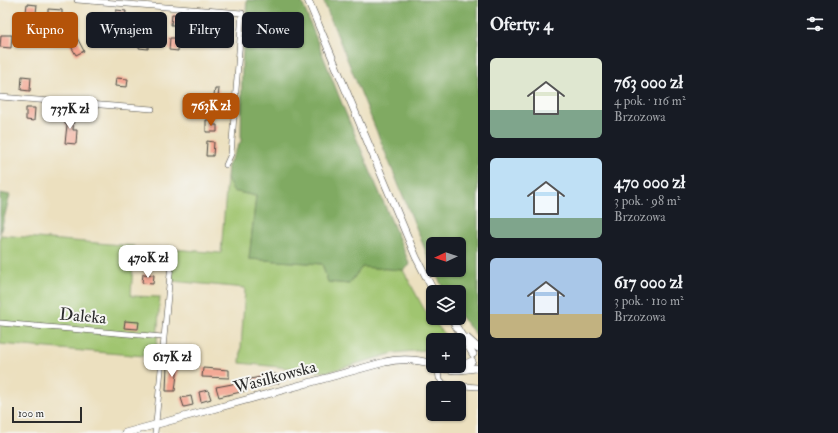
<!DOCTYPE html>
<html lang="pl">
<meta charset="utf-8">
<style>
:root{--surface:#171b24;--page:#242831;--text:#f1f3f6;--muted:#9ea1a6;--accent:#b45309}
body{margin:0;font-family:"IM FELL Double Pica",serif;background:var(--page);color:var(--text);height:100vh;display:flex;flex-direction:column;font-size:15px;white-space:nowrap}
*{box-sizing:border-box;margin:0}
p{font-size:13px;color:var(--muted)}
.icon{flex:none;width:22px;height:22px;fill:none;stroke:currentColor;stroke-width:2;stroke-linecap:round;stroke-linejoin:round}
.map{position:relative;flex:1;overflow:hidden}
.side{display:flex;flex-direction:column;background:var(--surface);width:360px}
.side>*{flex:none}
.guide{position:absolute;left:12px;top:12px;width:380px;height:36px;display:flex;gap:8px}
.needle{width:26px;rotate:267deg}
.controls{position:absolute;left:426px;top:237px;display:grid;gap:8px}
.controls a{display:grid;place-items:center;width:40px;height:40px;border-radius:6px;background:var(--surface);box-shadow:0 1px 3px #0004;font-size:20px}
.scale{position:absolute;left:12px;bottom:10px;width:70px;box-sizing:border-box;padding-left:4px;border:2px solid #2b2b2b;border-top:0;font-size:11px;line-height:14px;white-space:nowrap;color:#2b2b2b;-webkit-text-stroke:3px #f6f6f2;paint-order:stroke}
.price{position:absolute;translate:-50% -34px;padding:0 9px;border-radius:8px;background:#fff;color:#222;font-size:13px;line-height:26px;filter:drop-shadow(0 1px 2px #0008)}
.price::after{content:'';position:absolute;left:50%;top:24px;width:12px;height:9px;margin-left:-6px;background:inherit;clip-path:polygon(0 0,100% 0,50% 100%)}
.price.on{background:var(--accent);color:#fff}
ul{padding:0;list-style:none}
li{display:flex;align-items:center;gap:12px;height:100px;padding:0 12px}
li span{display:grid;place-items:center;flex:none;width:112px;height:80px;border-radius:6px;color:#555}
li>.icon{margin-inline-start:auto}
span .icon{width:48px;height:48px;fill:#fffc;stroke-width:1}
li b{font-size:17px}
h2{display:flex;justify-content:space-between;align-items:center;height:48px;padding:0 12px;font-size:17px}
.chip{padding:0 14px;border-radius:6px;background:var(--surface);box-shadow:0 1px 3px #0004;font-size:14px;line-height:36px}
.chip.on{background:var(--accent);color:#fff}
main{display:flex;flex:1;min-height:0}
.map>svg:first-child{display:block}
.green{fill:#a0c56f;stroke:#66784d}
.forest{fill:#80aa62;stroke:#566a46}
.building{fill:#f3a18c}
.lines{fill:none;stroke-linecap:round;stroke-linejoin:round}
.street-casing{stroke:#484641;stroke-width:6}
.secondary-casing{stroke:#484641;stroke-width:8}
.street{stroke:#fff;stroke-width:5}
.secondary{stroke:#fff;stroke-width:7}
.labels{text-anchor:middle;dominant-baseline:central;stroke-width:4;stroke-linejoin:round;paint-order:stroke}
.street-label{font-size:17px;fill:#2b2b2b;stroke:#f6f6f2}
</style>
<main>
<div class="map">
<svg width="478" height="433" viewBox="0 0 478 433">
<rect width="100%" height="100%" fill="#f6f6f2"/>
<filter id="ink" filterUnits="userSpaceOnUse"><feTurbulence type="fractalNoise" baseFrequency=".025" numOctaves="2"/><feDisplacementMap in="SourceGraphic" scale="8" xChannelSelector="R" yChannelSelector="G"/><feConvolveMatrix kernelMatrix="1 2 1 2 8 2 1 2 1" color-interpolation-filters="sRGB"/></filter>
<filter id="wash" filterUnits="userSpaceOnUse"><feTurbulence type="fractalNoise" baseFrequency=".012" numOctaves="4" result="noise"/><feDisplacementMap in="SourceGraphic" scale="16" xChannelSelector="R" yChannelSelector="G"/><feGaussianBlur stdDeviation="0.9" result="paint"/><feColorMatrix in="noise" values="0 0 0 0 0 0 0 0 0 0 0 0 0 0 0 0 0 1.4 0 .05"/><feComposite in="paint" operator="in"/></filter>
<g filter="url(#wash)">
<rect width="100%" height="100%" fill="#ece0bf"/>
<path class="green" d="M227,178l6,13 23,5 -7,63 73,5 6,18 21,2 13,-17 41,3 21,39 25,31h-16v12l-8,-2 -31,3 -66,19 -88,-9 5,-75 -74,-7 2,-32 48,4z
M0,235l134,11 -3,50 29,1 -4,60 -156,-13z"/>
<path class="forest" d="M247,0h54l43,109 66,156 -7,5 -41,-3 -13,17 -21,-2 -6,-18 -73,-5 7,-63 -23,-5 -6,-13 1,-13 13,-24 1,-78z
M323,0h155v337l-19,-22v-23h-14l-11,-22h25v-26h-26v25z
M0,193l10,2 -10,39z"/>
<g id="blocks">
<path class="building" d="M27,4l10,1 -1,8 -10,-1z
M48,9l14,1v7l-14,-1z
M116,10l10,1 -1,8h-9z
M172,14l9,1 -1,10h-9z
M1,35h11l-1,13 -11,-1z
M140,35h9l-1,14 -9,-1z
M76,36l8,15 -8,4 -8,-14z
M170,38h9l-1,13 -9,-1z
M22,76l9,1 -1,14 -9,-1z
M116,78l12,1 -1,8 -12,-1z
M215,89h4l-1,8h3v8l-11,-1v-8h4z
M26,108h9l-1,13 -8,-1z
M66,114l8,1 -1,15h4l-1,14 -11,-1 2,-18 -2,-1z
M206,120h6v5h5v7h-11z
M207,141l7,1 -1,14h-7z
M143,274l11,1 -1,9 -11,-1z
M125,321l14,1 -1,7 -14,-1z
M167,365l11,1 -3,25h-9z
M203,368l26,2v8l-27,-1z
M276,374l3,9 -26,6 -3,-10z
M243,382l2,9 -26,6 -3,-10z
M208,390l3,9 -10,3 -2,-10z
M191,396l2,9 -9,2 -3,-9z"/>
</g>
</g>
<g filter="url(#ink)">
<use href="#blocks" fill-opacity="0" stroke="#484641" stroke-width="1"/>
<g class="lines">
<defs>
<path id="street" d="M77,0l165,13 -11,141 -5,11
M0,97l152,12
M0,323l163,14
M440,366l-2,5 1,7 5,6 4,1 30,2
M155,433l17,-180"/>
<path id="secondary" d="M308,0l108,257 18,35
M451,318l22,36
M467,338l11,10
M438,366c16,6 22,4 38,2
M460,367l12,-6
M125,433l260,-71c17,-4 31,-3 48,2"/>
</defs>
<use href="#street" class="street-casing"/>
<use href="#secondary" class="secondary-casing"/>
<use href="#street" class="street"/>
<use href="#secondary" class="secondary"/>
</g>
</g>
<g class="labels">
<g class="street-label">
<text transform="translate(83 316) rotate(5)">Daleka</text>
<text transform="translate(275 377) rotate(-15)">Wasilkowska</text>
</g>
</g>
</svg>
<div class="controls">
<a><svg class="needle" viewBox="-14 -14 28 28"><path d="M0-13l5 13h-10z" fill="#e53935"/><path d="M0 13l5-13h-10z" fill="#9ea1a6"/></svg></a>
<a><svg class="icon" aria-label="layers" viewBox="0 0 24 24"><path d="M12 4l9 5-9 5-9-5zM3 14l9 5 9-5"/></svg></a>
<a>+</a>
<a>−</a>
</div>
<div class="scale">100 m</div>
<b class="price on" style="left:211px;top:127px">763K zł</b>
<b class="price" style="left:70px;top:130px">737K zł</b>
<b class="price" style="left:148px;top:279px">470K zł</b>
<b class="price" style="left:172px;top:378px">617K zł</b>
<div class="guide">
<a class="chip on">Kupno</a>
<a class="chip">Wynajem</a>
<a class="chip">Filtry</a>
<a class="chip">Nowe</a>
</div>
</div>
<section class="side">
<h2>Oferty: 4<svg class="icon" aria-label="filters" viewBox="0 0 24 24"><path d="M4 7h16M4 17h16"/><circle cx="9" cy="7" r="2"/><circle cx="15" cy="17" r="2"/></svg></h2>
<ul>
<li><span style="background:linear-gradient(#dfe7d0 65%,#7fa58c 0)"><svg class="icon" aria-label="home" viewBox="0 0 24 24"><path d="M3 11l9-7 9 7M6 9v11h12V9"/></svg></span><div><b>763 000 zł</b><p>4 pok. · 116 m²</p><p>Brzozowa</p></div></li>
<li><span style="background:linear-gradient(#bfe0f5 75%,#7fa58c 0)"><svg class="icon" aria-label="home" viewBox="0 0 24 24"><path d="M3 11l9-7 9 7M6 9v11h12V9"/></svg></span><div><b>470 000 zł</b><p>3 pok. · 98 m²</p><p>Brzozowa</p></div></li>
<li><span style="background:linear-gradient(#a9c7e8 70%,#c2b280 0)"><svg class="icon" aria-label="home" viewBox="0 0 24 24"><path d="M3 11l9-7 9 7M6 9v11h12V9"/></svg></span><div><b>617 000 zł</b><p>3 pok. · 110 m²</p><p>Brzozowa</p></div></li>
</ul>
</section>
</main>
